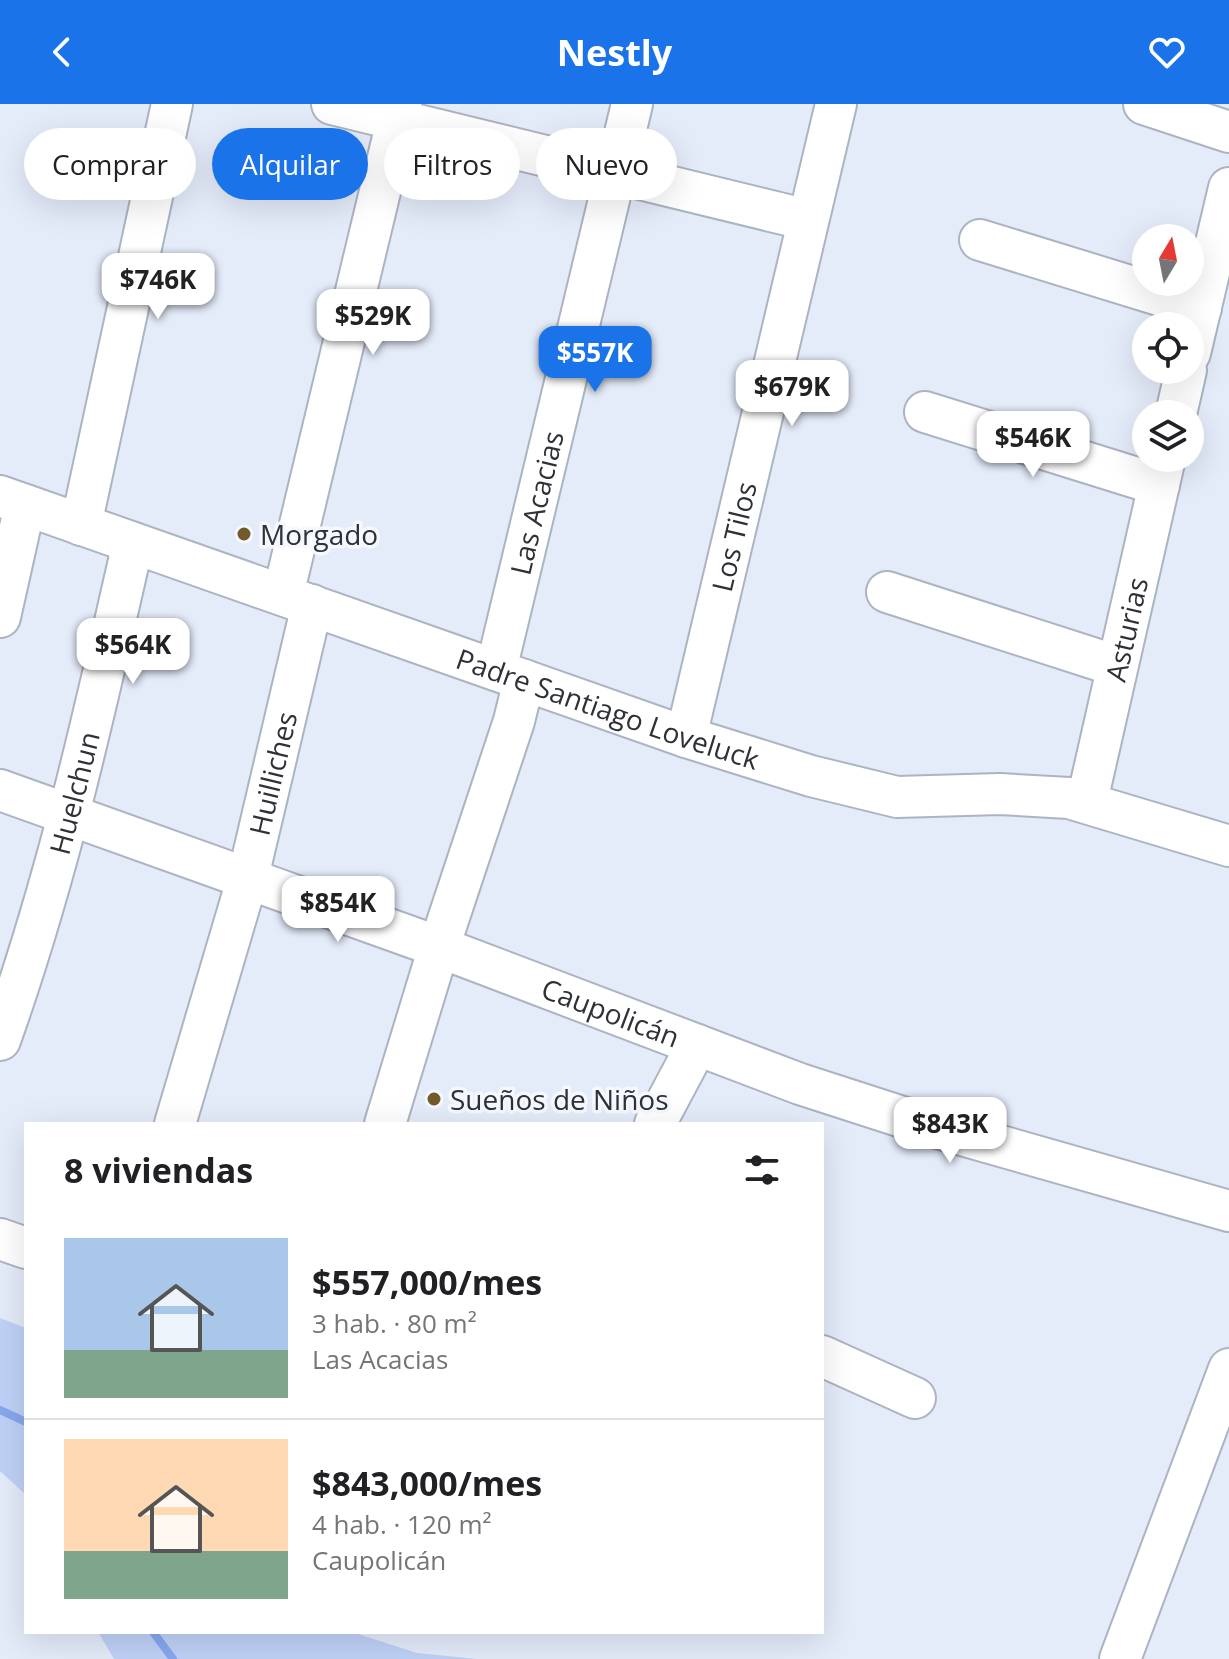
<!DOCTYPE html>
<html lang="es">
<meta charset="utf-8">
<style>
:root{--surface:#fff;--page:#f2f2f2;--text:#202124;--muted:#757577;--line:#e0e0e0;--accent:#1a73e8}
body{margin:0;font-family:"Open Sans",sans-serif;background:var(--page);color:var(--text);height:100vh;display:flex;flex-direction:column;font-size:30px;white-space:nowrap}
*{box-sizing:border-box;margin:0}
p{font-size:26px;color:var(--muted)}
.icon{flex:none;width:44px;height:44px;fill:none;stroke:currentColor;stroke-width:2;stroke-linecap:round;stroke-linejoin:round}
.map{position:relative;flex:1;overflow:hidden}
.side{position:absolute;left:24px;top:1018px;width:800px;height:512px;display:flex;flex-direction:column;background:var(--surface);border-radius:0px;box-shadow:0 8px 32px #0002}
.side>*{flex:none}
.top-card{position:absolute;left:24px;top:24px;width:800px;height:72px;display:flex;gap:16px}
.needle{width:52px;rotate:10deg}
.controls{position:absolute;left:1132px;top:120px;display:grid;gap:16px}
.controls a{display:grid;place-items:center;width:72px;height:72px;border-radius:50%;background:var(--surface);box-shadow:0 8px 32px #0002;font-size:40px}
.price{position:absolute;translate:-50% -68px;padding:0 18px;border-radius:16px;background:#fff;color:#222;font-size:26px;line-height:52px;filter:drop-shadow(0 2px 4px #0008)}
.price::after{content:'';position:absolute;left:50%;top:48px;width:24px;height:18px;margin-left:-12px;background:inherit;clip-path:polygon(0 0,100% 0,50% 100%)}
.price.selected{background:var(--accent);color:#fff}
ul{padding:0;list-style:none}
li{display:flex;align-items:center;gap:24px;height:200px;padding:0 40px}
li+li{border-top:2px solid var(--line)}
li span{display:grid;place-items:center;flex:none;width:224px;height:160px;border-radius:0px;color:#555}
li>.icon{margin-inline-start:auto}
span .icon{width:96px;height:96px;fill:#fffc;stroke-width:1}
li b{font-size:34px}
h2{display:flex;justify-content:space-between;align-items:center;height:96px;padding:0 40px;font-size:34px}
.tag{padding:0 28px;border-radius:36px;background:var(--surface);box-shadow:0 8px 32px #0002;font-size:28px;line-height:72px}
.tag.selected{background:var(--accent);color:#fff}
header{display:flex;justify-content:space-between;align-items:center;height:104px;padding:0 40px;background:var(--accent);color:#fff;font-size:36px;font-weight:700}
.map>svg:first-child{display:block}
.green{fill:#bfd1f7}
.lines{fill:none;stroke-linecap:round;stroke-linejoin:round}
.stream{stroke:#87a7ef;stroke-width:8}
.minor-casing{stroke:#acb3c1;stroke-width:44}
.minor{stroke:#fff;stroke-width:40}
.poi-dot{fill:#715b2a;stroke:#f5f8fe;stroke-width:3}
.labels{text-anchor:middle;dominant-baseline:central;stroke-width:7;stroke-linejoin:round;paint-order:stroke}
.street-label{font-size:28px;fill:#2e3136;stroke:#f5f8fe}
.poi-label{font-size:28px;fill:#2e3136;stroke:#f5f8fe;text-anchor:start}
</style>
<header><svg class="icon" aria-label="back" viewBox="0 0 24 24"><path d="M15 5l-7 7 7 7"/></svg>Nestly<svg class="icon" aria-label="heart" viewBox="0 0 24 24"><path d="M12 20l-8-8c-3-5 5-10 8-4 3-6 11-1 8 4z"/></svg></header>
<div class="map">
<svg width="1229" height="1555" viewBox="0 0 1229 1555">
<rect width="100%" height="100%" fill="#e4ebf9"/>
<path class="green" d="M0,1214l26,10v167l-26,-24z
M98,1528h254l65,21 60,6h-363z"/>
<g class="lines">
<path class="stream" d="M0,1306l26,12
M153,1528l20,27"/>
<defs>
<g id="minor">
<path d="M332,0l476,116"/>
<path d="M1144,0l85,28"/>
<path d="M980,136l221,68"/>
<path d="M1190,249l39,-165"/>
<path d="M925,308l234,73"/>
<path d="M1176,310l10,-44"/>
<path id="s1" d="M0,392l686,241 125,39 86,21 103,-3 69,4 160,48"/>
<path d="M81,421l91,-421"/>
<path d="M887,488l230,74"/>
<path d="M283,491l118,-491"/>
<path d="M0,513l25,-112"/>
<path id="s2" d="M496,566l136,-566"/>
<path id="s3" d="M686,633l150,-633"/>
<path id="s4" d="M0,686l439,157 361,137 127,41 302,86"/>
<path id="s5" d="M1087,697l78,-343"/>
<path id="s6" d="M0,936c58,-163 95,-329 133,-497"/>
<path id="s7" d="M175,1020l73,-247 64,-272"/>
<path d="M385,1020l54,-177 75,-226 10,-41"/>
<path d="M655,1020l42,-79"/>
<path d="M0,1135l26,9"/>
<path d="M822,1252l93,42"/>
<path d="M1120,1555l109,-290"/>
</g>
</defs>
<use href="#minor" class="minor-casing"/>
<use href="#minor" class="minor"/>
</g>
<g class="poi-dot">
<circle cx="244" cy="430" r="8"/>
<circle cx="434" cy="995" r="8"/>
</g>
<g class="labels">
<g class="street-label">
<text stroke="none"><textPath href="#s2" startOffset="172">Las Acacias</textPath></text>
<text stroke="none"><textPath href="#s3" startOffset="206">Los Tilos</textPath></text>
<text stroke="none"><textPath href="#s5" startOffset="176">Asturias</textPath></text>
<text stroke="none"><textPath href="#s1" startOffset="644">Padre Santiago Loveluck</textPath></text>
<text stroke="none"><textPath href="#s7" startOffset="364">Huilliches</textPath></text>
<text stroke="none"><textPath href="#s6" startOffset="258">Huelchun</textPath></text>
<text stroke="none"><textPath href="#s4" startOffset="650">Caupolicán</textPath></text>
</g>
<g class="poi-label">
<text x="260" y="430">Morgado</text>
<text x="450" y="995">Sueños de Niños</text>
</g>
</g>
</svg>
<div class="controls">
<a><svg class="needle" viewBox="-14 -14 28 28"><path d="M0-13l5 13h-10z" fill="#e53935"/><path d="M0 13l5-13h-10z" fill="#757577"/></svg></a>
<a><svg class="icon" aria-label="locate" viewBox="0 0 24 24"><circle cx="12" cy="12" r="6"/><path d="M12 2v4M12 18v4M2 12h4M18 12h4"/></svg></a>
<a><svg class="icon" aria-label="layers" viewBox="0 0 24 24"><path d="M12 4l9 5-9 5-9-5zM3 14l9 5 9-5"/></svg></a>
</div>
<b class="price" style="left:158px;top:217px">$746K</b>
<b class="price" style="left:373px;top:253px">$529K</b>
<b class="price selected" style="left:595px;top:290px">$557K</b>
<b class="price" style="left:792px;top:324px">$679K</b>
<b class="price" style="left:1033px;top:375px">$546K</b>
<b class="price" style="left:133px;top:582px">$564K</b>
<b class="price" style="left:338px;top:840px">$854K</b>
<b class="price" style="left:950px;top:1061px">$843K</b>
<div class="top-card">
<a class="tag">Comprar</a>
<a class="tag selected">Alquilar</a>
<a class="tag">Filtros</a>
<a class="tag">Nuevo</a>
</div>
<section class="side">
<h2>8 viviendas<svg class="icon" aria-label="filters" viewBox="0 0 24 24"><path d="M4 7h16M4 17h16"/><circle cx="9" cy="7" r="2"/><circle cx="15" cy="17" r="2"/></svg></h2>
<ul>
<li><span style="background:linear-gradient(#a9c7e8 70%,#7fa58c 0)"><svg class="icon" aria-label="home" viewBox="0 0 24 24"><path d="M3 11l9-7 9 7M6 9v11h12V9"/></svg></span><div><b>$557,000/mes</b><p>3 hab. · 80 m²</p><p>Las Acacias</p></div></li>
<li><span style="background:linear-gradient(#ffd9b3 70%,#7fa58c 0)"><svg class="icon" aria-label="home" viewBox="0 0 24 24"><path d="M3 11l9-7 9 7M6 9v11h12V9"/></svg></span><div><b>$843,000/mes</b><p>4 hab. · 120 m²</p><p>Caupolicán</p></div></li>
</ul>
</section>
</div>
